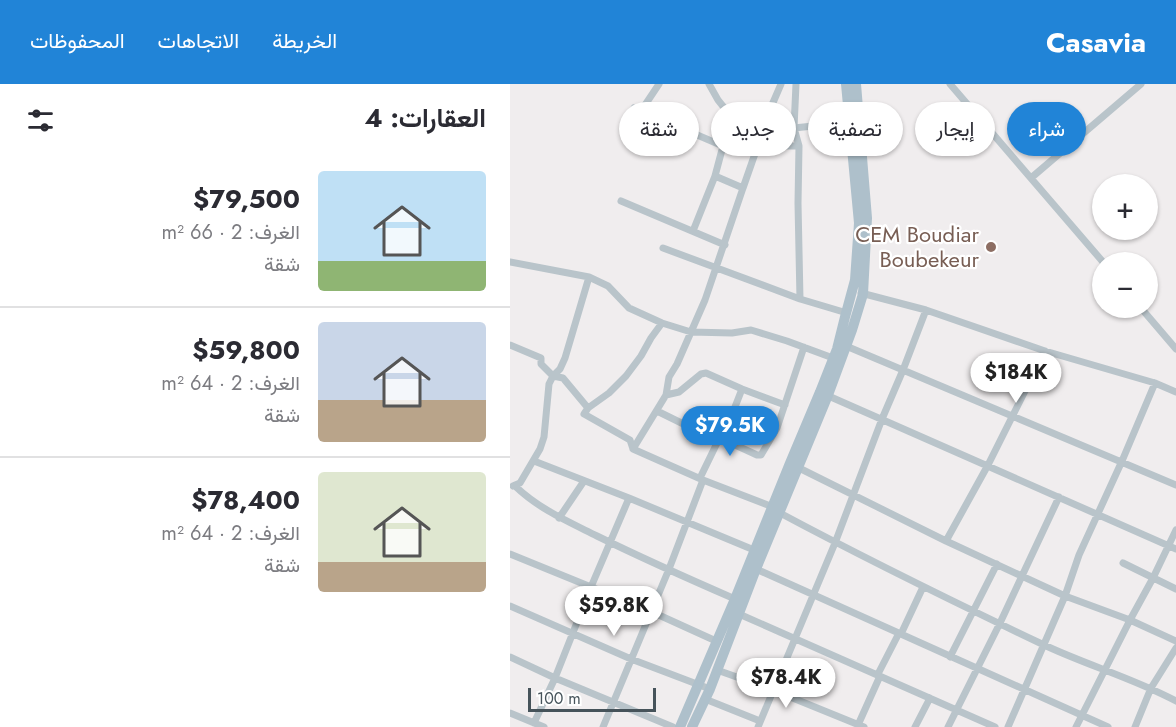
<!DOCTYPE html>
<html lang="ar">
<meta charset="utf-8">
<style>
:root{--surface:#fff;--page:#f7f7f7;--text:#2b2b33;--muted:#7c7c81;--line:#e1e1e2;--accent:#2184d7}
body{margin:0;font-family:Jost,Vazirmatn,sans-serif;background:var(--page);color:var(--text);direction:rtl;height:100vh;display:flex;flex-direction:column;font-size:22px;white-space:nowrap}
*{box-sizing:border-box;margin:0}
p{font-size:20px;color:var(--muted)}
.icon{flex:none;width:33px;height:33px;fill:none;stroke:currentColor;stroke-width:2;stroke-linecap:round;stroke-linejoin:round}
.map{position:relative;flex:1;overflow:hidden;direction:ltr}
.details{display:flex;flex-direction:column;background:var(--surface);width:510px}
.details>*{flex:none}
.top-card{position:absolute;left:18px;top:18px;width:558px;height:54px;direction:rtl;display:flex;gap:12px}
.buttons{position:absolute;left:582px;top:90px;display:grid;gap:12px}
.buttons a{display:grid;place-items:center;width:66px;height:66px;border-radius:50%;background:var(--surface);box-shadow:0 2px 4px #0004;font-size:30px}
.scale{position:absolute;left:18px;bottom:15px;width:128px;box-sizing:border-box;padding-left:6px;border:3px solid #46535a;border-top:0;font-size:16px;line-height:21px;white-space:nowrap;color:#46535a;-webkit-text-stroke:4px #fff;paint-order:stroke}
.price{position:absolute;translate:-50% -51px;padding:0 14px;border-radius:21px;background:#fff;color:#222;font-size:20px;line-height:39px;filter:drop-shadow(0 2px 3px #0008)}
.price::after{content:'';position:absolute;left:50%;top:36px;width:18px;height:14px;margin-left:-9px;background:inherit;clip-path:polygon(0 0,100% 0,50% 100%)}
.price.selected{background:var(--accent);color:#fff}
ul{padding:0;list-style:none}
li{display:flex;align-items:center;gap:18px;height:150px;padding:0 24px}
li+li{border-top:2px solid var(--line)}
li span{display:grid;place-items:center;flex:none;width:168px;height:120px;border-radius:6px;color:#555}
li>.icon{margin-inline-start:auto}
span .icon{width:72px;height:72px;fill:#fffc;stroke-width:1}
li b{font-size:26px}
h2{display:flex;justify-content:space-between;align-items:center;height:72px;padding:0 24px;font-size:26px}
.pill{padding:0 21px;border-radius:27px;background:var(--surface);box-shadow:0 2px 4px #0004;font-size:21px;line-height:54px}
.pill.selected{background:var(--accent);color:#fff}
header{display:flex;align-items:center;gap:36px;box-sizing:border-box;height:84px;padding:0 30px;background:var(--accent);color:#fff}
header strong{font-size:28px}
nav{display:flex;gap:33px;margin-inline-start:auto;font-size:21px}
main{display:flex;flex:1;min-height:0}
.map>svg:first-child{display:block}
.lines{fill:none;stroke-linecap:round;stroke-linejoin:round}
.minor{stroke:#b9c4ca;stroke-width:7}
.primary{stroke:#aec0cb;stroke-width:10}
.education-dot{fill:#8d6e63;stroke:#fff;stroke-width:2}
.labels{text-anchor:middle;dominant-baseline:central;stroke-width:4.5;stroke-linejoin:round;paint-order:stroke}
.education-label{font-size:22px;fill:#785e54;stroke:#fff;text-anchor:end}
</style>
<header>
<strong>Casavia</strong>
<nav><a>الخريطة</a><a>الاتجاهات</a><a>المحفوظات</a></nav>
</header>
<main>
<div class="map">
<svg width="666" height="643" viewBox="0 0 666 643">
<rect width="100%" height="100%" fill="#f0edee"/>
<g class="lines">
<path class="minor" d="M199,0l9,16 16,20 -1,5 -10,21 -8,30 28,12 29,-83 9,-21
M286,0l-2,44 5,18 -1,57 2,96
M440,0l153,178
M124,24l89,38 19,5 9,1 32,-6h16
M131,27l18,-27
M284,44l57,-6
M521,94l110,-94
M111,117l104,44
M183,147l22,-55
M153,164l137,51 47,14
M0,178l79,15 19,9 21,22 33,15 29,9 41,1 19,-3 36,11 46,17
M351,209l65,17 119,41 110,32 21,9
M631,224l35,41
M0,261l31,13v6l12,12 10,2 25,30 -4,6 46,26 3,9 70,31 70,27 7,6c86,46 174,89 262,131 44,21 91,34 134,57
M336,262l330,139
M314,310l352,155
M156,311l13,-3 22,-18 5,-1 36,16 43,16
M78,324l21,-15 17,-17 15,-20 10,-18 11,-15
M147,327l61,30
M210,354l37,17h4l16,-27 27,-81
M123,365l33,-54 3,-18 8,-13 28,-64 38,-112
M24,377l95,37 125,52
M287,383l149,74 119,55 65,24 46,21
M190,394l18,-37 8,-11 16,-41
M3,402l7,-3 20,-34 4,-12 5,-53 4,-8 7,-7 5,-11 24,-81
M5,402c24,23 52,35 82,50 45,22 92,43 138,63
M49,434l25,-37
M436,457l42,-76 57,-114
M0,470l140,57 66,30
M613,479l53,26
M246,485l352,158
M0,522l121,53 79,30
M229,530l256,113
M391,550l22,-47
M0,573l45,21 118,49
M440,573l47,-93
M207,586l56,20 91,37
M368,590l21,-41
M195,615l55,22
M0,629l34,14
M24,639l21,-45 36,-91 38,-89
M348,641l22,-49
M93,643l66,-158 34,-89
M248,643l77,-184 47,-124 21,-49 23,-60
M405,643l15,-29
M438,643l52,-104 59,-126
M498,643l57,-131 14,-41 43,-94 33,-78
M566,643l54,-107 23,-42 23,-48
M625,643l16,-39 25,-40"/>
<path class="primary" d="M170,643l55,-128 55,-136 30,-71 17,-43 8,-32 10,-37 4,-57 -13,-139
M182,643l18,-38 46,-120 72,-174 24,-65 11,-36 4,-76 -11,-134"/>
</g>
<circle class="education-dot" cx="481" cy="163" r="6"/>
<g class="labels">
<g class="education-label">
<text x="469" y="150">CEM Boudiar<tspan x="469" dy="25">Boubekeur</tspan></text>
</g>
</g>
</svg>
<div class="buttons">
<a>+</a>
<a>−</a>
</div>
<div class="scale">100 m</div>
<b class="price" style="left:506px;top:320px">$184K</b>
<b class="price selected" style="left:220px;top:373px">$79.5K</b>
<b class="price" style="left:104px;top:553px">$59.8K</b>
<b class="price" style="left:276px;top:625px">$78.4K</b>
<div class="top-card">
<a class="pill selected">شراء</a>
<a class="pill">إيجار</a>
<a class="pill">تصفية</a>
<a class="pill">جديد</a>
<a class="pill">شقة</a>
</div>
</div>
<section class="details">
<h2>العقارات: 4<svg class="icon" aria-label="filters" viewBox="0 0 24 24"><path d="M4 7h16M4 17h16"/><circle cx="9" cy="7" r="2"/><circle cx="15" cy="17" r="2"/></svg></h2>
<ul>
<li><span style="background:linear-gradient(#bfe0f5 75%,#8fb573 0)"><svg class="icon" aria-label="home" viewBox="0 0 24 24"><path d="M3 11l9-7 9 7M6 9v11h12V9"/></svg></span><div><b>$79,500</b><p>الغرف: 2 · 66 m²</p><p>شقة</p></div></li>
<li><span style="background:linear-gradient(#c9d6e8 65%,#b9a48a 0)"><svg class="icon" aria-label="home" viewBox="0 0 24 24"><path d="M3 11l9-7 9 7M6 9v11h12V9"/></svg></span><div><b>$59,800</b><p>الغرف: 2 · 64 m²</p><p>شقة</p></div></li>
<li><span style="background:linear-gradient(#dfe7d0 75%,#b9a48a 0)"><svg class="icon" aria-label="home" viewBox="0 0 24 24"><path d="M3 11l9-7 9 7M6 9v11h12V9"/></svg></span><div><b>$78,400</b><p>الغرف: 2 · 64 m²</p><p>شقة</p></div></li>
</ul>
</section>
</main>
